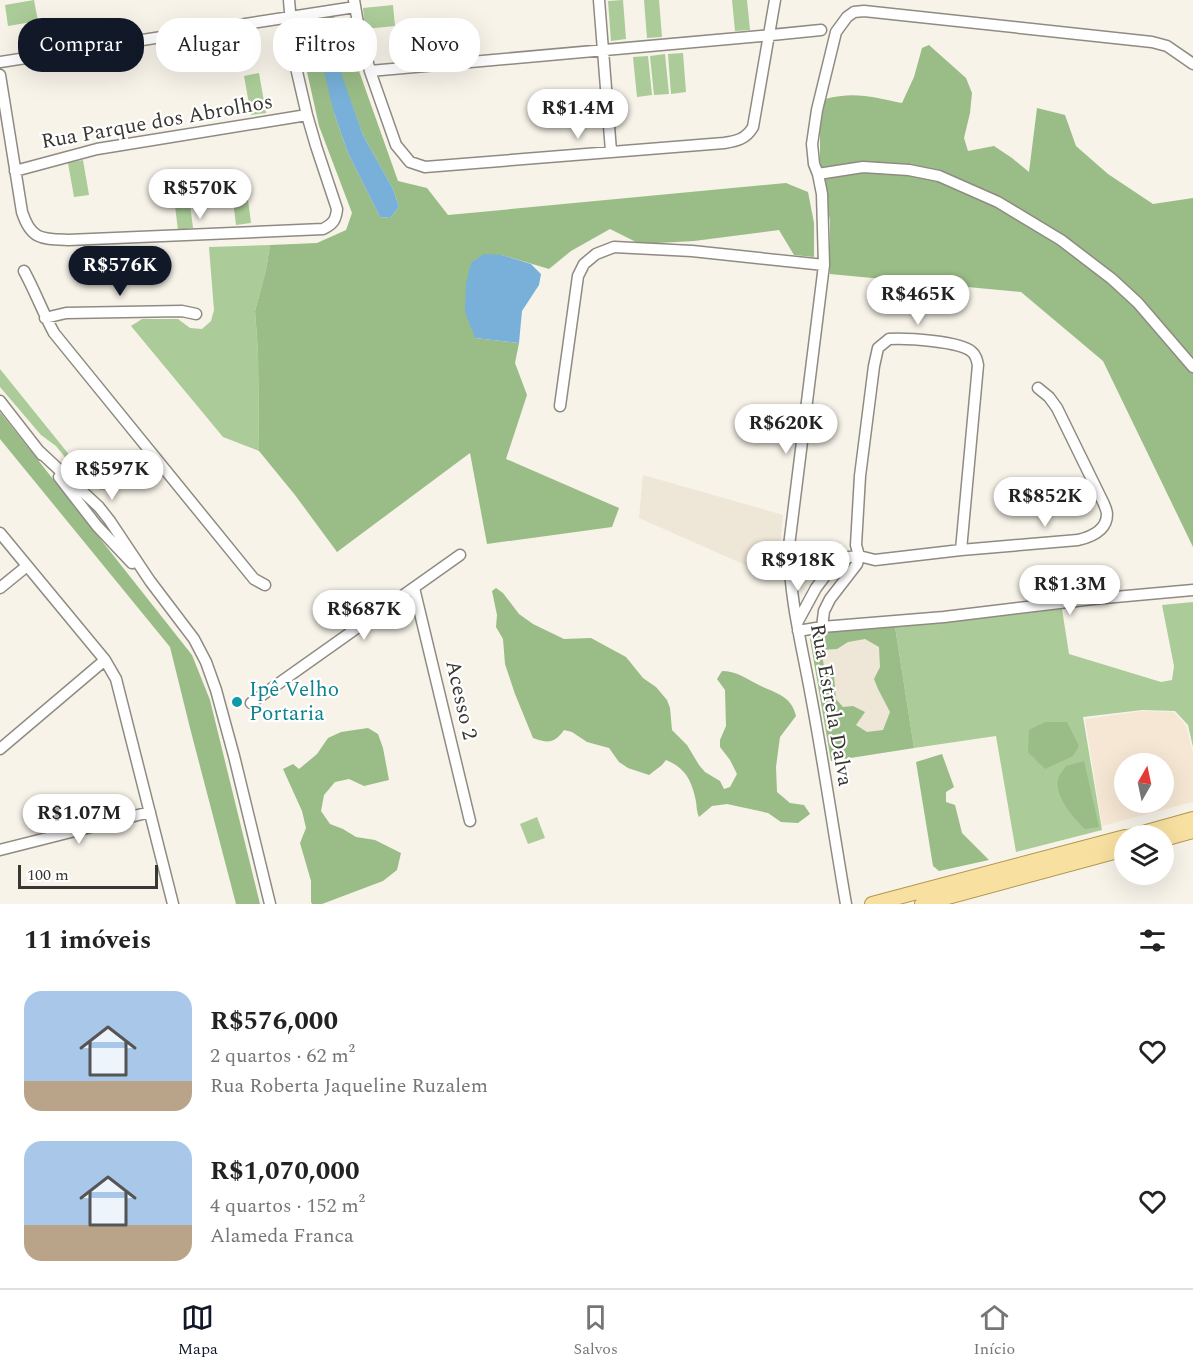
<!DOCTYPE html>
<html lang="pt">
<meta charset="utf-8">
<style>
:root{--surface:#fff;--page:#f6f6f6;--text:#222;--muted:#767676;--line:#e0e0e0;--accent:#111827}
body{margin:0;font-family:Spectral,serif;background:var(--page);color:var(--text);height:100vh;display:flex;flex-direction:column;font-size:22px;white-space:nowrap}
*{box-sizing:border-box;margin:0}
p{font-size:20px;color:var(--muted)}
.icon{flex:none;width:33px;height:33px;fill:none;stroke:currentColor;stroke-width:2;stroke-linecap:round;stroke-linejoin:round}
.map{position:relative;height:904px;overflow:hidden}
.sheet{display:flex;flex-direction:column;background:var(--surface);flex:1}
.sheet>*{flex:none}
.banner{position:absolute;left:18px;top:18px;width:600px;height:54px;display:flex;gap:12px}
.needle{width:39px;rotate:9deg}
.fabs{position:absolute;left:1114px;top:753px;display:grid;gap:12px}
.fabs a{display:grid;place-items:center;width:60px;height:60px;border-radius:50%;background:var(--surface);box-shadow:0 6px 24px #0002;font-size:30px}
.scale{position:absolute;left:18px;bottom:15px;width:140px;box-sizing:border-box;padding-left:6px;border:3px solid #393733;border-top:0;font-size:16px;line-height:21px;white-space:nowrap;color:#393733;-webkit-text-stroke:4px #fff;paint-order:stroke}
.price{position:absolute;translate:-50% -51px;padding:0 14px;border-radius:21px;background:#fff;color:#222;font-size:20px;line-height:39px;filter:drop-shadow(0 2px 3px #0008)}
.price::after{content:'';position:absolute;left:50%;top:36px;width:18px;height:14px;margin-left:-9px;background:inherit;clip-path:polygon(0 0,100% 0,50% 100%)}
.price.on{background:var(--accent);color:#fff}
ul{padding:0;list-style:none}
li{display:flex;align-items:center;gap:18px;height:150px;padding:0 24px}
li span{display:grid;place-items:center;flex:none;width:168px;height:120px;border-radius:18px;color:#555}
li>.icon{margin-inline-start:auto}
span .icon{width:72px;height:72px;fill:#fffc;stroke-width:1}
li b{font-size:26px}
h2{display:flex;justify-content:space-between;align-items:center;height:72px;padding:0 24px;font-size:26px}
.chip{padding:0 21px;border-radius:24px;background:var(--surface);box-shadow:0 6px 24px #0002;font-size:21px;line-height:54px}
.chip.on{background:var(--accent);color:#fff}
.menu{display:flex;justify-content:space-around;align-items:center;height:84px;border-top:2px solid var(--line);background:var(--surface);font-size:16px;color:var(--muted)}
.menu a{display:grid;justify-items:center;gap:3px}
.menu .on{color:var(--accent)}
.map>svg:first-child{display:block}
.built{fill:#eee6d6}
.industrial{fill:#f6e7d4;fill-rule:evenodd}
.green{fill:#abcb98}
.forest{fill:#9abc86;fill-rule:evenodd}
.water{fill:#78b0d9}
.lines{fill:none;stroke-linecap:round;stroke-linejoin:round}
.minor-casing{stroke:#8f8b82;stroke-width:13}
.major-casing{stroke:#b19850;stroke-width:16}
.minor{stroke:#fff;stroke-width:10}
.major{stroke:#f7e0a0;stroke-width:14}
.culture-dot{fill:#0f9aa8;stroke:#fff;stroke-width:2}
.labels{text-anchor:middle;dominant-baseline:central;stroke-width:4.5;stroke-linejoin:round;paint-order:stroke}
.street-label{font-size:21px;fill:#393733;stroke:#fff}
.culture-label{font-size:21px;fill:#0d838f;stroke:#fff;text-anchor:start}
</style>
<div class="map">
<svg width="1193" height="904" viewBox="0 0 1193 904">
<rect width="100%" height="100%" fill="#f7f3e9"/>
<path class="built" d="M643,475l140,40 -6,64 -138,-61z
M895,627l19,121 -83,13 -21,-122z"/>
<path class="industrial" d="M1142,711l32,1 12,14 7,27v49l-91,24 -17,-107zM1125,764h39v38h-39z"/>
<path class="green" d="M34,0l4,21 -30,5 -3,-21z
M623,0l3,39 -15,2 -3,-40z
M644,0h15l3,37 -15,1z
M732,0h15l3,30 -15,1z
M393,5l2,21 -30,3 -2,-21z
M683,53l3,39 -15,2 -3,-40z
M665,54l4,40 -15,1 -4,-39z
M648,56l4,39 -15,2 -4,-40z
M259,73l7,40 -15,2 -7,-39z
M83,160l6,35 -15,2 -6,-34z
M246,184l5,39 -15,2 -5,-40z
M188,188l5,40 -15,2 -5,-40z
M270,245l-4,25 -11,41 3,41 1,99 -36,-14 -92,-111 11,-7h36l12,9 12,1 9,-8 3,-11 -5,-63z
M0,369l92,114c8,6 14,6 25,4l-7,2 -9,1 -9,-3 -8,-6 -28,-35 -15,-11 -41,-48z
M1193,602v145l-5,-22 -13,-14 -33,-1 -59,7 19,113 -86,22 -20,-116 -82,12 -19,-121 167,-18 7,45 92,28 11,-2 2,-14 -12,-61z
M537,817l8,21 -17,6 -8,-20z"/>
<path class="forest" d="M332,16l10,7 56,158 29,7 21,27 338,-32 22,9 6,31v34l-20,-2 -15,-25 -85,11 -54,3 -30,-15 -39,22 -22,18 -47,-14 -27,83 44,5 -4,20 12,32 -21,64 113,49 -7,19 -125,17 -17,-91 -133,99 -42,-57 -36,-44 -1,-99 -3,-41 11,-41 4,-25 47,-2 29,-13 6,-17 -33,-87 -21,-95 11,-11zM332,28l7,13 -4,18 28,76 30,54 6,18 -9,11 -10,-1 -32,-64 -14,-40z
M929,45l37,33 6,15 -2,20 -6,25 4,13 26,-5 18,12 17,14 8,-64 28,7 11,31 32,28 45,30 40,-6v349l-90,-186 -82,-69 -191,-18v-53l-10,-60v-32l5,-30c29,-8 49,-2 77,4l12,-26 8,-29z
M0,412l192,243 18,45 50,204h-24l-46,-176 -20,-81 -170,-208z
M496,588l7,5 16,21 14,10 31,15 27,-1 35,19 17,21 13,9 11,13 3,8 2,22 15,15 12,20 6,7 15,9 4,8 6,-2 7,-13 -7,-14 -10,-13v-7l6,-14 -1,-36 -8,-11 5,-8c14,0 23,7 35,13 16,9 34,10 39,32l-16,21 -4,30 1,25 13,11 14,2 6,9 -12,9 -17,-1 -13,-9 -41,-9 -15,2 -13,11c-3,-7 -2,-13 -4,-20 -4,-18 -11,-30 -29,-37l-4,5 -13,10 -21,-7 -9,-6 -10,-14 -22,-6 -15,-10 -8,-2c-10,14 -16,13 -31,8l-18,-44 -10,-30 -2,-25 -7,-12 1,-12 -5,-24z
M889,626l6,1 19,121 -83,13 -21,-122 10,-8zM865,639l14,8 1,20 -6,12 4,10 12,23 -7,18 -16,2 -11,-7 9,-13 -12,-6 -10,1 -7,-8 -2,-23 -10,-10 -3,-16 16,-1 11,-7z
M1045,722h22l12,24 -6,10 -28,13 -17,-17 1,-22z
M368,728l10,6 5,14 6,32 -25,6 -15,-7 -14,3 -11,13 -3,16 9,13 13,5 13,8 19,3 26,13 -4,17 -14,11 -61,23h-10l-1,-2v-21l-11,-38 6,-15 -4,-17 -19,-42 10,-5 6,5 18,-15 11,-16 13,-6z
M942,754l12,33 -8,5v10l9,3 7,28 27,27 -50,11 -6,-5 -17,-104z
M1084,761l15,66 -14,2c-11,-11 -31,-33 -27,-50 1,-4 6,-10 8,-13z"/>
<path class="water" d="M323,22l9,6 7,13 -3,18 27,76 30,54 6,18 -9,11 -10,-1 -32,-64 -14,-40 -12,-50 -3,-34z
M484,254l18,1 29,9 10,10 -2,11 -17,26 -3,32 -44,-5 -10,-26 1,-28 5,-21z"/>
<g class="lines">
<defs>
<path id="minor" d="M354,0l5,29 11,42 26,74 14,17 15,5 299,-24c13,-2 22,-4 29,-16l22,-127
M599,0l12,151
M0,62l355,-55
M370,71l391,-35 60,-6
M0,75l22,137c9,28 20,27 46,28l255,-11c10,-5 13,-9 14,-20l-21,-63 -9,-31 -13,-56 -5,-59
M15,171l82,-22 210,-34
M818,174l45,-7 46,3 30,6 59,26 63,38 51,39 26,24 55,64
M24,271c11,20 19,42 30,62l200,246 11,6
M45,318l21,-5 116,-2 14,3
M0,401l42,54
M560,406l18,-130 6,-12 12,-10 18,-7 78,4 132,14
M39,451l60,56 11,14 40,60 44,58 12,23 10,28 18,66 36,148
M59,477l38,49 35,37
M0,533l105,127 11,19 57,225
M0,588l27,-22
M414,588l56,233
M797,623l19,-35 12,-16 21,-15 10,-1 16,4 86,-10 117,-10c13,-3 29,-9 29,-26 0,-3 -2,-7 -3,-10l-47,-96 -8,-11 -11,-9
M822,627l2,-16 6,-12 27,-35 2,-8 -3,-11 4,-69 14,-110 4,-18 11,-9c16,-1 72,2 83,13 4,3 5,8 6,13l-17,185
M798,631l24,-4 122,-10 149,-18 100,-9
M251,703l209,-148
M0,749l105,-89
M0,850l150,-38
M846,904c-12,-69 -22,-139 -35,-208 -9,-50 -22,-99 -22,-150l35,-281 -2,-71 -4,-20 -4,-10 -2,-20 5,-34 19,-78 11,-15 7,-5 10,-1 288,31 15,4 26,18"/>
<path id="major" d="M1132,836l61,-17
M1164,839l29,-8
M872,904l253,-67
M922,904l203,-55"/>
</defs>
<use href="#minor" class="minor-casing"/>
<use href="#major" class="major-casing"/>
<use href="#minor" class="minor"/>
<use href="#major" class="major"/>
</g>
<circle class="culture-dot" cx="237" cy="702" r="6"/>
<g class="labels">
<g class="street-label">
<text transform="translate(157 122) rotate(-10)">Rua Parque dos Abrolhos</text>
<text transform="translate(461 700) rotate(77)">Acesso 2</text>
<text transform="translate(831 705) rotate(80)">Rua Estrela Dalva</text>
</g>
<g class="culture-label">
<text x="249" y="690">Ipê Velho<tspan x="249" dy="24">Portaria</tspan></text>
</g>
</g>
</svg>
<div class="fabs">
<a><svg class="needle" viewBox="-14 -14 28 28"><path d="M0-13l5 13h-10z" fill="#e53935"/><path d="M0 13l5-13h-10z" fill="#767676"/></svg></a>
<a><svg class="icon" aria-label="layers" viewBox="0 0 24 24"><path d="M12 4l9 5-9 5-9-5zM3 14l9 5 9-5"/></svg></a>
</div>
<div class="scale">100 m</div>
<b class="price" style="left:578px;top:140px">R$1.4M</b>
<b class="price" style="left:200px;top:220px">R$570K</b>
<b class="price on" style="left:120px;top:297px">R$576K</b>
<b class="price" style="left:918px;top:326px">R$465K</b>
<b class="price" style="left:786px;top:455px">R$620K</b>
<b class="price" style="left:112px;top:501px">R$597K</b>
<b class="price" style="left:1045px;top:528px">R$852K</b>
<b class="price" style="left:798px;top:592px">R$918K</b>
<b class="price" style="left:1070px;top:616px">R$1.3M</b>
<b class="price" style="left:364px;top:641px">R$687K</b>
<b class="price" style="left:79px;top:845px">R$1.07M</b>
<div class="banner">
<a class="chip on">Comprar</a>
<a class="chip">Alugar</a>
<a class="chip">Filtros</a>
<a class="chip">Novo</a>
</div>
</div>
<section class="sheet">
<h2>11 imóveis<svg class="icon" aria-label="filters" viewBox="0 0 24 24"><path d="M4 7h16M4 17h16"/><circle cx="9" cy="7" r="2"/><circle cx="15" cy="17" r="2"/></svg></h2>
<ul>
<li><span style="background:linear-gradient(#a9c7e8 75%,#b9a48a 0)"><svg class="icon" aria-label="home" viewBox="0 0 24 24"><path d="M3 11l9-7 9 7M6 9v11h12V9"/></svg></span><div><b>R$576,000</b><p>2 quartos · 62 m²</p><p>Rua Roberta Jaqueline Ruzalem</p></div><svg class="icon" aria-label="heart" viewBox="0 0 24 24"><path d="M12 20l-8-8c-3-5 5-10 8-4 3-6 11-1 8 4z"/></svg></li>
<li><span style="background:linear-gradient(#a9c7e8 70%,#b9a48a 0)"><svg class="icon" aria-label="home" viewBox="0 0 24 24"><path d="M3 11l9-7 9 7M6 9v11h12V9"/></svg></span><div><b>R$1,070,000</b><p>4 quartos · 152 m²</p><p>Alameda Franca</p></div><svg class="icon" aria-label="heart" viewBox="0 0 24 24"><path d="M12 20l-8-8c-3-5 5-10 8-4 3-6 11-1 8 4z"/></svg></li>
</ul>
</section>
<nav class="menu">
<a class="on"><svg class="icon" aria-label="map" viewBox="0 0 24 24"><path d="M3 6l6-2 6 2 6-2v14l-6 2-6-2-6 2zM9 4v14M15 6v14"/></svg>Mapa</a>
<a><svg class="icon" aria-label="saved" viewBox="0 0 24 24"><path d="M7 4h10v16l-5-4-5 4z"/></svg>Salvos</a>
<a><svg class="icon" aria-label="home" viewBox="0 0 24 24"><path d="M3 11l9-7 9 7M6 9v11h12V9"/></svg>Início</a>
</nav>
